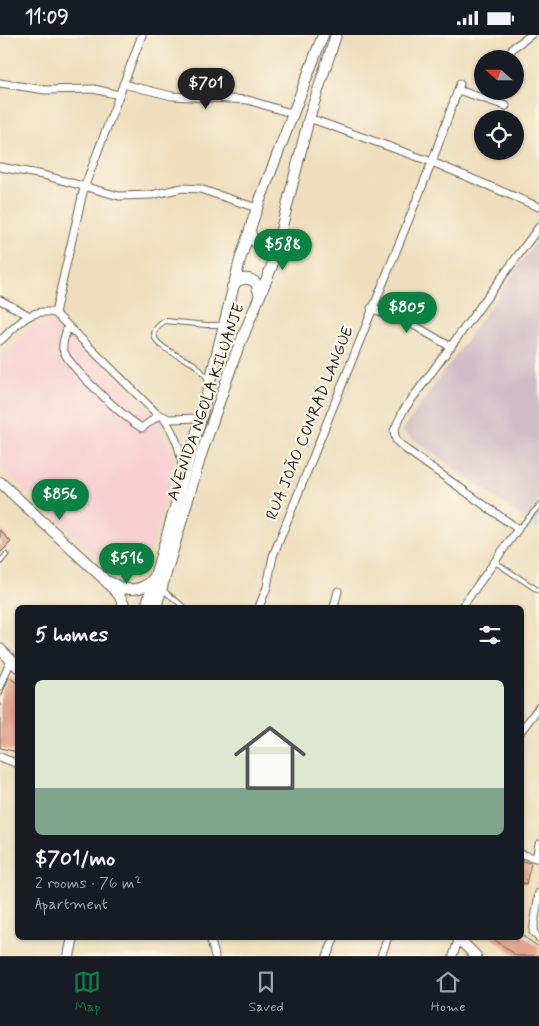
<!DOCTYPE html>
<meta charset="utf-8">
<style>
:root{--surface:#171b24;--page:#20242c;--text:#f1f3f6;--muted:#9ea1a6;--line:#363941;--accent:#0b8043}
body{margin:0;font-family:Mynerve,sans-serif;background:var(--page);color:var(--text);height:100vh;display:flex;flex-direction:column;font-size:19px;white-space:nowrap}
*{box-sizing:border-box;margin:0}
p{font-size:16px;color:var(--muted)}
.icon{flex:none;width:28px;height:28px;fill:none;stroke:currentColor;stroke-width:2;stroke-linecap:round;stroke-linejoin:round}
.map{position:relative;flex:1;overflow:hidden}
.details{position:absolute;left:15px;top:570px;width:509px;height:335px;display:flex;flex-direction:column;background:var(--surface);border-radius:8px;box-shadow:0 1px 4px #0004}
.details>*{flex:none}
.needle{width:32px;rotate:291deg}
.controls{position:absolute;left:474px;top:15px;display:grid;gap:10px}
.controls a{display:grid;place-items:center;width:50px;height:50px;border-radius:50%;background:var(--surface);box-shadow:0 1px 4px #0004;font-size:25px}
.price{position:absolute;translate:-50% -42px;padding:0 11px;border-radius:18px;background:var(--accent);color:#fff;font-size:16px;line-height:32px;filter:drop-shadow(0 1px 2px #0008)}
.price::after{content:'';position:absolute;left:50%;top:30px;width:15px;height:11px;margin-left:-8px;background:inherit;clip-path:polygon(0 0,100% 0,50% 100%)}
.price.current{background:#222;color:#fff}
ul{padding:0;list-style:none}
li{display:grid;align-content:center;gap:10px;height:265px;padding:0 20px}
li+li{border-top:1px solid var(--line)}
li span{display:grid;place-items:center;height:155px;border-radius:8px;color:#555}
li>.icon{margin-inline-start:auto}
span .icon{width:90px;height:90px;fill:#fffc;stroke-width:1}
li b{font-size:21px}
h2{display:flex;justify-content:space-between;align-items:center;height:60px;padding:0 20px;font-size:21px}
.status{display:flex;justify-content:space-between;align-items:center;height:35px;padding:0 25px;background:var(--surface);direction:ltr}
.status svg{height:14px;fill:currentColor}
.tabs{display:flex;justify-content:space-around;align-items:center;height:70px;border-top:1px solid var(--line);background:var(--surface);font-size:14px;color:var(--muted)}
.tabs a{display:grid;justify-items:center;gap:2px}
.tabs .current{color:var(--accent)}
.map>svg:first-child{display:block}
.built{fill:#f7cfd3}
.industrial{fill:#d2bdc7}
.building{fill:#e3a18f}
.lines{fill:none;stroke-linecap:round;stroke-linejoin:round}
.lane-casing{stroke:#666054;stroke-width:6}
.street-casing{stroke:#666054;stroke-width:9}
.secondary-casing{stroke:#666054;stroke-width:12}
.lane{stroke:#fff;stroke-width:4}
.street{stroke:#fff;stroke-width:7}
.secondary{stroke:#fff;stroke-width:10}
.labels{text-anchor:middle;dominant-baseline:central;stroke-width:4.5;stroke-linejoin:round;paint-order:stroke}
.street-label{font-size:16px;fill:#1c1c1c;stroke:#fcf5e5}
</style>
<div class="status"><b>11:09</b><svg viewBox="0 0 49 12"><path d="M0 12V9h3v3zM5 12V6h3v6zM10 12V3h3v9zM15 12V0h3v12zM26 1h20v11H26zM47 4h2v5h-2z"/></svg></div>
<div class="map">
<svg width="539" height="921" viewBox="0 0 539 921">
<rect width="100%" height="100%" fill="#fcf5e5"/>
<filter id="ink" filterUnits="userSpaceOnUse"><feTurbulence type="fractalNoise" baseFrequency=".02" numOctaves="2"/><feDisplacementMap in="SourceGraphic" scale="10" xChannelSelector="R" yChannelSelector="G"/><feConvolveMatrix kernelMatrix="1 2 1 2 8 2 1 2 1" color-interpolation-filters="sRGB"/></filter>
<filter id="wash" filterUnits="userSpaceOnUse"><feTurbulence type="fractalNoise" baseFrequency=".0096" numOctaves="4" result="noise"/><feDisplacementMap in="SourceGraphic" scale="20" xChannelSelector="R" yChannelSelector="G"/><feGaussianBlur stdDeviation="1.12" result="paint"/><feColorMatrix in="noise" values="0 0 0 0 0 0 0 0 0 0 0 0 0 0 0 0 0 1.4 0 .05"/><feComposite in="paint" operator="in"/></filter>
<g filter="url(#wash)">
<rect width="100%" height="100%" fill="#eedebd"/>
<path class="built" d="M49,284l15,8 100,95 -4,10 13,21 2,16 -26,86 -11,19 -15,3 -12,-7 -111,-104v-109l35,-31z"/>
<path class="industrial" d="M539,202v292l-137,-98z"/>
<g id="blocks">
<path class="building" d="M0,495l11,12 -11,11z
M9,642l9,7v68l-18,-4v-49z
M521,826l10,2 -5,21 -5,-1z
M521,900l18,12v9h-22l-26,-19h30z"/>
</g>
</g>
<g filter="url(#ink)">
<use href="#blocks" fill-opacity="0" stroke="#666054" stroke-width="1"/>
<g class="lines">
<defs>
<path id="lane" d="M208,344c-4,-5 -9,-11 -14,-15 -13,-8 -61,-24 -29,-43l42,4h16
M518,494l21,-23
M0,527l6,-7
M495,527l44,29
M163,555l21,17"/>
<path id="street" d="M504,24l10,-12 17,-12
M0,48l45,7 49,-1 25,6
M123,49l49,12 76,4 46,14
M458,55l48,16
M309,83l123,44 107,45
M0,132l43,8 76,21 32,-1 31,-7 18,1 57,19
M0,265l28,15
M371,273l41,16 39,23
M55,278l29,-125 58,-153
M68,291c-2,7 -6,15 -5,23 4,17 63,70 79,79l17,-13
M0,306c19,-17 28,-33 55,-28l101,100 13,6 32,-1
M163,382c12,17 20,37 19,58
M259,572l8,-20 6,-31 159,-394 28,-78
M334,572l4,-16
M462,572l56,-78 -114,-81 -8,-8 -2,-9 9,-20 136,-184
M0,651l11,-26
M521,696l18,-24
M0,722l18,7
M521,819l18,5
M536,823l3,-14
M539,858l-6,39 6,6
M210,902l5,19
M327,921l8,-19
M381,921l7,-19
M453,921l6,-19"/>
<path id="secondary" d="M250,195c1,11 8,17 19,16l9,-8
M232,252c6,-9 16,-11 24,-4l4,13
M0,447l103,96 16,17 6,12
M110,547c15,9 31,11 43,-3
M146,572l55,-189 39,-158 17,-52 66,-173
M156,572l45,-152 34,-99 37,-90 37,-148 27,-83
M0,614l18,18
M457,902l19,19
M69,921l4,-19"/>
</defs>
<use href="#lane" class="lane-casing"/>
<use href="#street" class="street-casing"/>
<use href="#secondary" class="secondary-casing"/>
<use href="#lane" class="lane"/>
<use href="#street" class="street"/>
<use href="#secondary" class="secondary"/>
</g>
</g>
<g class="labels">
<g class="street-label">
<text transform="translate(206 367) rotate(-71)">AVENIDA NGOLA KILUANJE</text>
<text transform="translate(310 388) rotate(-68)">RUA JOÃO CONRAD LANGUE</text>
</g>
</g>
</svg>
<div class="controls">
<a><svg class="needle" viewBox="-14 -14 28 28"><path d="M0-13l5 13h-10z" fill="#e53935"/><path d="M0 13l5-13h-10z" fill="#9ea1a6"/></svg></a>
<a><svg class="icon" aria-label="locate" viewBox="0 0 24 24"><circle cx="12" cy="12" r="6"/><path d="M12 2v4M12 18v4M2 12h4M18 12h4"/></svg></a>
</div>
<b class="price current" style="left:206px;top:75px">$701</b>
<b class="price" style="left:283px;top:236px">$588</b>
<b class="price" style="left:407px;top:299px">$805</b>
<b class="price" style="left:60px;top:486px">$856</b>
<b class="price" style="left:127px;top:550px">$516</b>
<section class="details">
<h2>5 homes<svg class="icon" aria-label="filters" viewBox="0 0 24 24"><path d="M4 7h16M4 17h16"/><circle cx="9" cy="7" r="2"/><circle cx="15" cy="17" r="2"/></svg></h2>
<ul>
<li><span style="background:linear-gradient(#dfe7d0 70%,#7fa58c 0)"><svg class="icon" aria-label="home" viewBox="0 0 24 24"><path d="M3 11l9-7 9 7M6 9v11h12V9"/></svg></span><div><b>$701/mo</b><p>2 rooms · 76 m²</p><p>Apartment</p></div></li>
</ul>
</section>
</div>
<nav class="tabs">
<a class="current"><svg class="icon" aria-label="map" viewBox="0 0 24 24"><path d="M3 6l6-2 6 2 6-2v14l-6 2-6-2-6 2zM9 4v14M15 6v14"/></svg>Map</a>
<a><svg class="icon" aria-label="saved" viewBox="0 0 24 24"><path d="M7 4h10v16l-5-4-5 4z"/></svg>Saved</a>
<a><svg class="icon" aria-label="home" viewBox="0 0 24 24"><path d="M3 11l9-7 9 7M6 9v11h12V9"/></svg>Home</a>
</nav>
